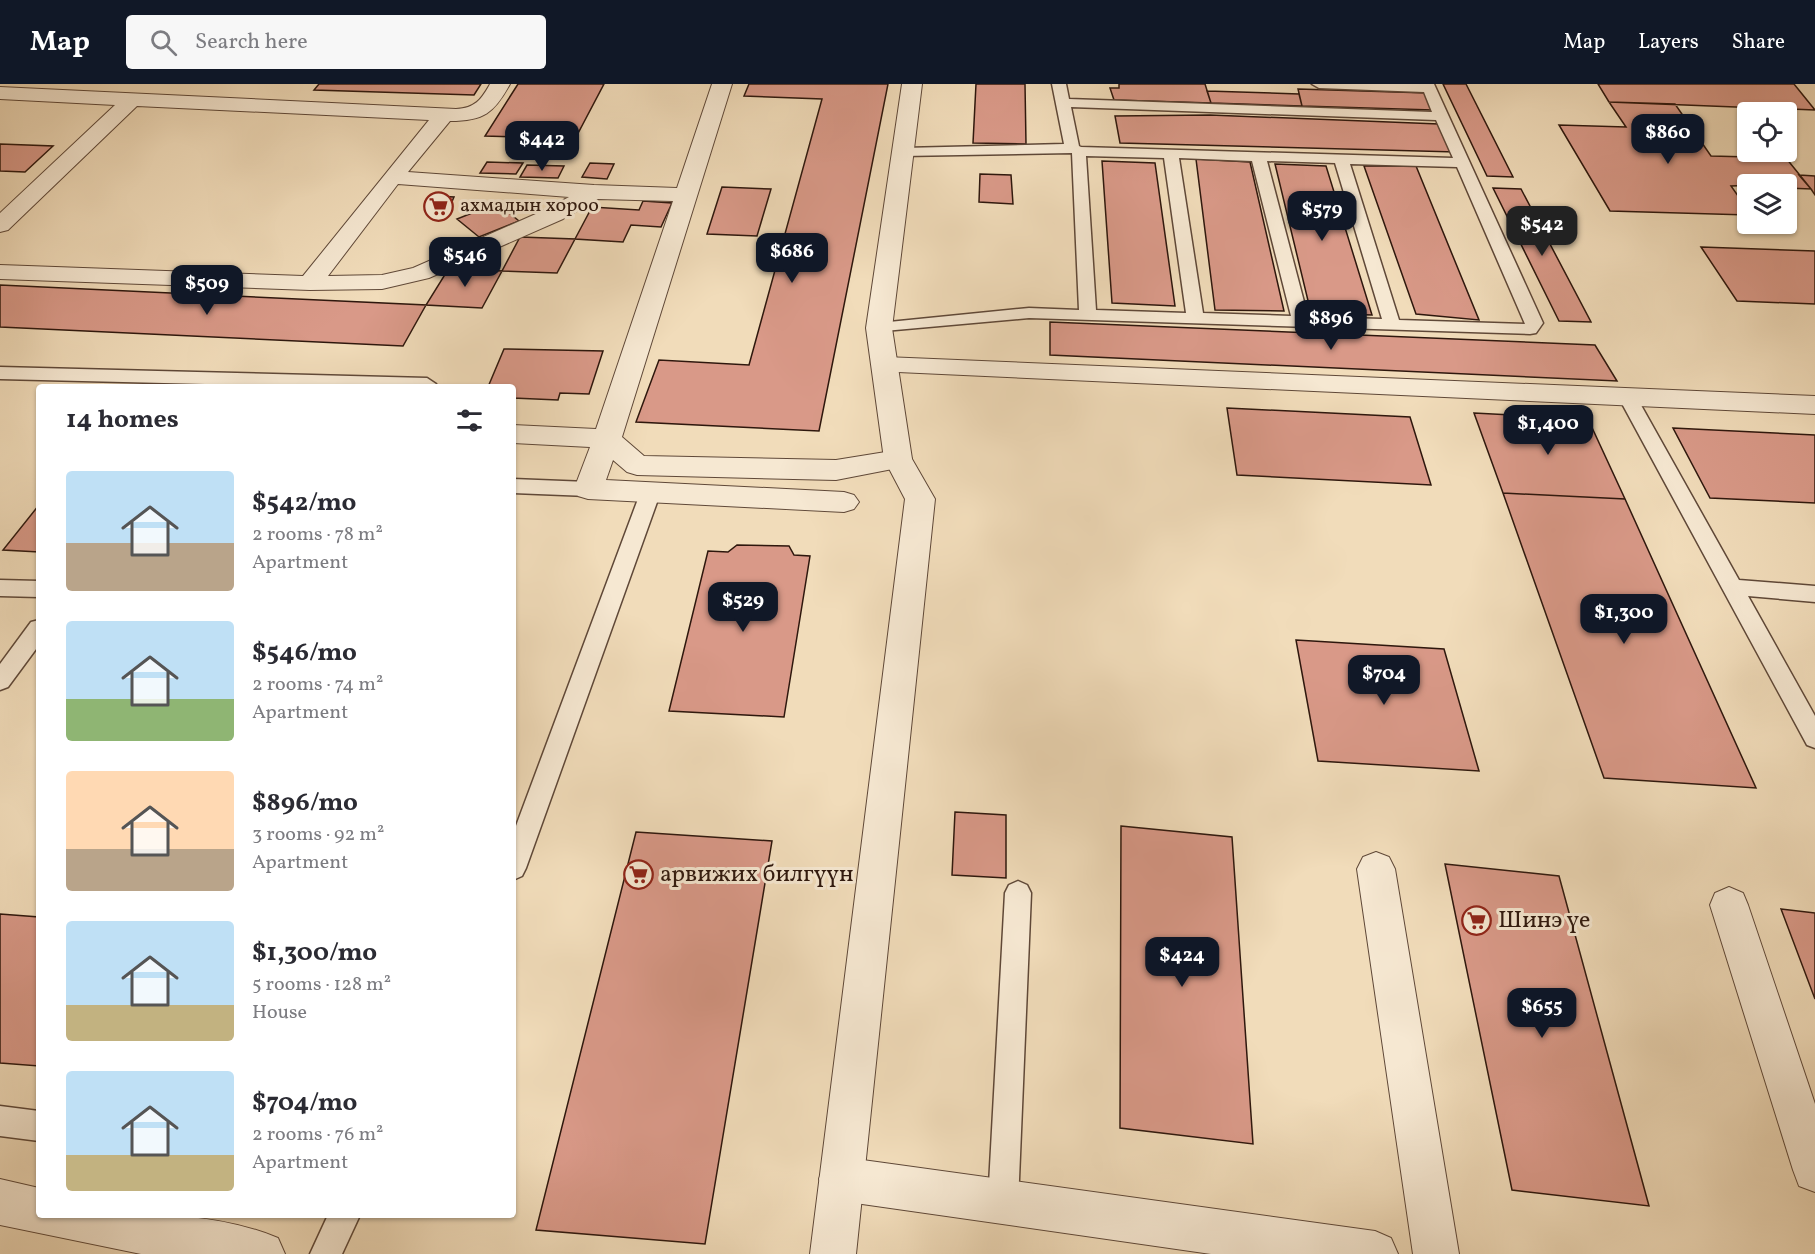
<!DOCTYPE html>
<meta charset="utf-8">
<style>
:root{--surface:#fff;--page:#f7f7f7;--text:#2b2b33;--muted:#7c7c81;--accent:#111827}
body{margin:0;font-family:Vollkorn,serif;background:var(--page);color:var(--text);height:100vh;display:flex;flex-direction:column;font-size:22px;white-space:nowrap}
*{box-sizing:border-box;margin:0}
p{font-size:20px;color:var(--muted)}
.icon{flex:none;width:33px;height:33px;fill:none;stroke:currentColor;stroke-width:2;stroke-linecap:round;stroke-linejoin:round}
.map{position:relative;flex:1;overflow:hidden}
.sheet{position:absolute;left:36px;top:300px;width:480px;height:834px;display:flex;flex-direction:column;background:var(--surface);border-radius:6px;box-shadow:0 2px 4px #0004}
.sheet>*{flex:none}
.fabs{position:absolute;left:1737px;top:18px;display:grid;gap:12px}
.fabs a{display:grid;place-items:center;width:60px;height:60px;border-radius:6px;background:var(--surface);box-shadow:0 2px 4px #0004;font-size:30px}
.price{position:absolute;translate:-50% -51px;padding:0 14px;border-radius:12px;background:var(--accent);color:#fff;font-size:20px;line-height:39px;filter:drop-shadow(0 2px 3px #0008)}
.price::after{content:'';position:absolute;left:50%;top:36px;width:18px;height:14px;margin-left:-9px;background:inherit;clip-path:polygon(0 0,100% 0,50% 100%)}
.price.selected{background:#222;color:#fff}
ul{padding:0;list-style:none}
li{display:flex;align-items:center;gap:18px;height:150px;padding:0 30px}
li span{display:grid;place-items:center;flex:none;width:168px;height:120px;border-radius:6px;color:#555}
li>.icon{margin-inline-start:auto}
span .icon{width:72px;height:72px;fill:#fffc;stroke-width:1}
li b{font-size:26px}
h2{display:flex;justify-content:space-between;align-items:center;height:72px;padding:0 30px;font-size:26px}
header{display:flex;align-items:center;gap:36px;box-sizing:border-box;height:84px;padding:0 30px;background:var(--accent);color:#fff}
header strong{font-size:28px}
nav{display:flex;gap:33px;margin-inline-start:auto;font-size:21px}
.search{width:420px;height:54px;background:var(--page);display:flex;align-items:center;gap:15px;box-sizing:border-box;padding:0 21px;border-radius:6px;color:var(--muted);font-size:22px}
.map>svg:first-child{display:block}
.building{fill:#d99988;stroke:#2e170d;stroke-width:1.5}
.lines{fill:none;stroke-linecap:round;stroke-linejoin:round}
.service-casing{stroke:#5f4838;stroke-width:3}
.minor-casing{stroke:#5f4838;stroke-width:2}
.tertiary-casing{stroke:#5f4838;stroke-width:2}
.service{fill:#f6e8d2;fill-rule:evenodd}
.minor{fill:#f6e8d2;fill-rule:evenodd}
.tertiary{fill:#f6e8d2;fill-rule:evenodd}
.labels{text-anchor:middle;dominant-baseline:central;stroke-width:6;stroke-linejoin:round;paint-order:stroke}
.far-poi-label{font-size:20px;fill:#2e170d;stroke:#f6e8d2;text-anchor:start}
.poi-label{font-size:24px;fill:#2e170d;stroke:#f6e8d2;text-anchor:start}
</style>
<header>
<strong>Map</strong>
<div class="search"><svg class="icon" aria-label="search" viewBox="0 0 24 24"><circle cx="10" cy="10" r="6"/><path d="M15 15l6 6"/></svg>Search here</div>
<nav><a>Map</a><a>Layers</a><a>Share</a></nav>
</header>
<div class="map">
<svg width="1815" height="1170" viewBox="0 0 1815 1170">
<rect width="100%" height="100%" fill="#f1dcba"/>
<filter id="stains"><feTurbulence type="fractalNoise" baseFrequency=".00333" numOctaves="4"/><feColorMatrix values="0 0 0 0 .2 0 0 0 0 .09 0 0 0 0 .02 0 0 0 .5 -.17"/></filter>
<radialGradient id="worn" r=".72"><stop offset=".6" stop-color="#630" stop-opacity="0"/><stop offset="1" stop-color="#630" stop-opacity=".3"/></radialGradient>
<path class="building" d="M319,0h162l-7,11 -160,-5z
M518,0h86l-29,55 -90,-3z
M749,0h139l-69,347 -183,-9 23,-62 90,5 73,-266 -78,-3z
M976,0h49l1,60 -53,-1z
M1119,0h86l6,19 -97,-3 -4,-12h9z
M1443,0h23l47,93 -26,-1z
M1598,0h196l21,26 -206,-8z
M1298,5l130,4 5,17 -131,-4z
M1207,7l92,3 3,12 -91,-3z
M1609,18l66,2 36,52 75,2 25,31 -25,-1v-4l-55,2 17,24v5l-138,-4 -51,-86 67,2z
M1210,31l229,9 17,28 -336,-9 -5,-27z
M0,60l53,2 -28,26 -25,-1z
M1196,75l54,3 34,149 -69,-1z
M1102,77l53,2 20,143 -63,-3z
M487,78l36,1 -7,11 -36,-1z
M590,79l24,1 -7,15 -25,-2z
M1275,80l51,2 46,149 -61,-2z
M527,81l37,1 -6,12 -38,-1z
M1364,82h52l63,154 -63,-6z
M980,90l31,1 2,29 -34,-2z
M1799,91l16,1v19l-4,-6z
M722,103l49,2 -14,47 -50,-2z
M1493,104l28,1 70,133 -32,-1z
M435,112l19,1 -7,16h-20z
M643,117l29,2 -11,24 -30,-2 -8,17 -48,-3 17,-32 47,3z
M497,119l22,18 -40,16 -22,-18z
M520,153l55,2 -18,34 -55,-2z
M1701,163l114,4v53l-78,-3z
M449,184l53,3 -20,37 -56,-3z
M0,201l426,20 -23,41 -403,-19z
M1050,238l545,23 22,36 -567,-26z
M504,265l99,2 -14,43 -29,-1 -2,7 -45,-2v-11h-25z
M1227,324l183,9 21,68 -194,-10z
M1474,329l114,6 37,80 -122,-6z
M1673,344l142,7v68l-105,-5z
M1503,409l122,6 131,289 -152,-10z
M39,421v47l-36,-2z
M737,461l52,1 5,9 16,1 -26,161 -115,-6 39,-160 20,1z
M1296,556l148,9 35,122 -161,-10z
M955,728l51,3v63l-54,-3z
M1121,742l111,11 21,307 -133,-16z
M636,748l136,9 -67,403 -169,-14z
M1445,780l114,12 90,330 -137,-16z
M1781,825l34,4v86z
M0,830l39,3v149l-39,-3z"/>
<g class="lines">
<defs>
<path id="service" d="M1052,0h14l3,15 363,13 -8,-20 -105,-4 -7,-4h122l109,239 -7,10 -6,1 -501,-16 -156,14 -3,-4 3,-4 6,-1 150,-15 50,2 -7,-157 -169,3 -7,-4 7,-4 161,-4zM1071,23l365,13 17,38 -372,-11 -2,-1zM1086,72l78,2 22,155 -90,-3zM1179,74l73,3 39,155 -88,-3zM1267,77l68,2 47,156 -74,-2zM1350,80l107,3 68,157 -126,-4z
M0,283l427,11 9,6 -2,3h-110l-324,-8z
M1628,308l9,6 102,182 76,6v16l-67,-6 67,120v32l-8,-3 -188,-347z
M513,395l75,3 7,2 3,5 -3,5 -7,2 -75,-3z
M651,400l7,2 3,5 -135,377 -4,8 -9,4v-46l128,-343 3,-5z
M0,496l39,1v16l-39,-1z
M39,536v25l-31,42 -8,3v-26l31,-42z
M1018,797l9,4 4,8 -13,310 -4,11 -11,4 -11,-4 -4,-11 17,-310 4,-8z
M0,1022l39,5v30l-39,-5z
M328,1131h32l-18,39h-32z"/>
<path id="minor" d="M490,0h20c-16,29 -26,37 -60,37l-42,51 186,13 83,3 35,-104h20l-110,353 22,19 192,4 62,-10 10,2 4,7 -4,7 -72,14 -199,-5 -10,-3 -14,-12 -7,20 238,12 10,3 5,7 -5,7 -10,3 -256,-13 -10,-3 -4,-7 16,-42 -77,-4v-18l83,4 77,-228 -75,-2 -35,20 -134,59 -47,11 -72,1 -310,-11v-14l303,11 126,-156 -292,-14 -129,124 -8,2v-19l115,-108 -115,-6v-12l456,22c19,-1 25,-9 34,-25zM398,100l171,13 -22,12 -134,59 -31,7 -54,1z
M885,273l930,39v18l-939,-43 -4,-6 4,-6z
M1376,768l13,5 6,12 64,385h-46l-56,-385 6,-12z
M1729,803l14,6 5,12 67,199v88l-16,-6 -6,-16 -83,-265 5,-12z
M841,1073l534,74 16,7 7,16h-187l-370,-53 -16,-6 -6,-16 6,-16z
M0,1095l39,9v27c79,0 165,-8 239,23l7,16h-144l-141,-29z"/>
<path id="tertiary" d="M902,0h20l-30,244 20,131 23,40 -79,755h-46l95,-755 -21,-40 -18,-131z"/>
</defs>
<use href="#service" class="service-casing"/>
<use href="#minor" class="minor-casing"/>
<use href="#tertiary" class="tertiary-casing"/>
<use href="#service" class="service"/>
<use href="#minor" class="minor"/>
<use href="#tertiary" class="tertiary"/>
</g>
<defs>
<symbol id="supermarket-ring" viewBox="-11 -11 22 22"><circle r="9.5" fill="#f6e8d2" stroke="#8f2418" stroke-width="1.5"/><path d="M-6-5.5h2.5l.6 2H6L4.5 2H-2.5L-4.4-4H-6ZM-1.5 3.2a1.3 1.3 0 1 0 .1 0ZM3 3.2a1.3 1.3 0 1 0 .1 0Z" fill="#8f2418"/></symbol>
</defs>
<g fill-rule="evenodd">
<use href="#supermarket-ring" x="422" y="106" width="33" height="33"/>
<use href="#supermarket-ring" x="622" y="774" width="33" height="33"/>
<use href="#supermarket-ring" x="1460" y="820" width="33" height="33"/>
</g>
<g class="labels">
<g class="far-poi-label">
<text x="460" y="122">ахмадын хороо</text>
</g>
<g class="poi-label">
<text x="660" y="791">арвижих билгүүн</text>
<text x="1498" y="837">Шинэ үе</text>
</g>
</g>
<rect width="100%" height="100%" filter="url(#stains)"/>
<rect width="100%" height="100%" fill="url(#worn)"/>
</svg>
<div class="fabs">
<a><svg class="icon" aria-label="locate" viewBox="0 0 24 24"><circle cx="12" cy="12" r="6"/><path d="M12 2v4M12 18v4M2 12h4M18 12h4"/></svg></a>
<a><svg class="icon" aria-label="layers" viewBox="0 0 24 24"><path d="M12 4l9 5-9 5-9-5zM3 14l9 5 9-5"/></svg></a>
</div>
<b class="price" style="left:1668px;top:81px">$860</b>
<b class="price" style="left:542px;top:88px">$442</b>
<b class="price" style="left:1322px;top:158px">$579</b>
<b class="price selected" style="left:1542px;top:173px">$542</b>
<b class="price" style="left:792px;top:200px">$686</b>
<b class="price" style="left:465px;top:204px">$546</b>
<b class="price" style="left:207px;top:232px">$509</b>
<b class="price" style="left:1331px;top:267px">$896</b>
<b class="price" style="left:1548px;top:372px">$1,400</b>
<b class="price" style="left:743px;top:549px">$529</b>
<b class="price" style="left:1624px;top:561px">$1,300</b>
<b class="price" style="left:1384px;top:622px">$704</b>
<b class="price" style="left:1182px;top:904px">$424</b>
<b class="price" style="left:1542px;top:955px">$655</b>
<section class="sheet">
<h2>14 homes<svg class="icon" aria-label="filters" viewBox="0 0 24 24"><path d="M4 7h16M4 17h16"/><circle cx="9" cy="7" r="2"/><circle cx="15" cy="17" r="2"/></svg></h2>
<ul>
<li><span style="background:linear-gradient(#bfe0f5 60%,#b9a48a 0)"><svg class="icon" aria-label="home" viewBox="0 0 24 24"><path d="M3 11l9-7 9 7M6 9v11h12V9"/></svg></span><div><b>$542/mo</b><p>2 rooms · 78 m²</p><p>Apartment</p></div></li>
<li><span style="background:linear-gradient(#bfe0f5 65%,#8fb573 0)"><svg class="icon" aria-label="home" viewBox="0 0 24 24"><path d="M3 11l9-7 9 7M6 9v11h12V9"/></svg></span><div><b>$546/mo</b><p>2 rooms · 74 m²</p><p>Apartment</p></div></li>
<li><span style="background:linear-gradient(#ffd9b3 65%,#b9a48a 0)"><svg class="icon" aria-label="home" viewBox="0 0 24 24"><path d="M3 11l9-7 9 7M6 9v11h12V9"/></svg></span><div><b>$896/mo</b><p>3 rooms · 92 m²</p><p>Apartment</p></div></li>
<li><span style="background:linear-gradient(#bfe0f5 70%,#c2b280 0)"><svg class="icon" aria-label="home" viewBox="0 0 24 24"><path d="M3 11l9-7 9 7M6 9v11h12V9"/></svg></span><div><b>$1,300/mo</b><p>5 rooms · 128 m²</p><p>House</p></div></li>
<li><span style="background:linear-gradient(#bfe0f5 70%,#c2b280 0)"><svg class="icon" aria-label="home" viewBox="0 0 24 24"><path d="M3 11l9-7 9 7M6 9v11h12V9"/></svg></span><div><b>$704/mo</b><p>2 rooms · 76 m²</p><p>Apartment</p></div></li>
</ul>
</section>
</div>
